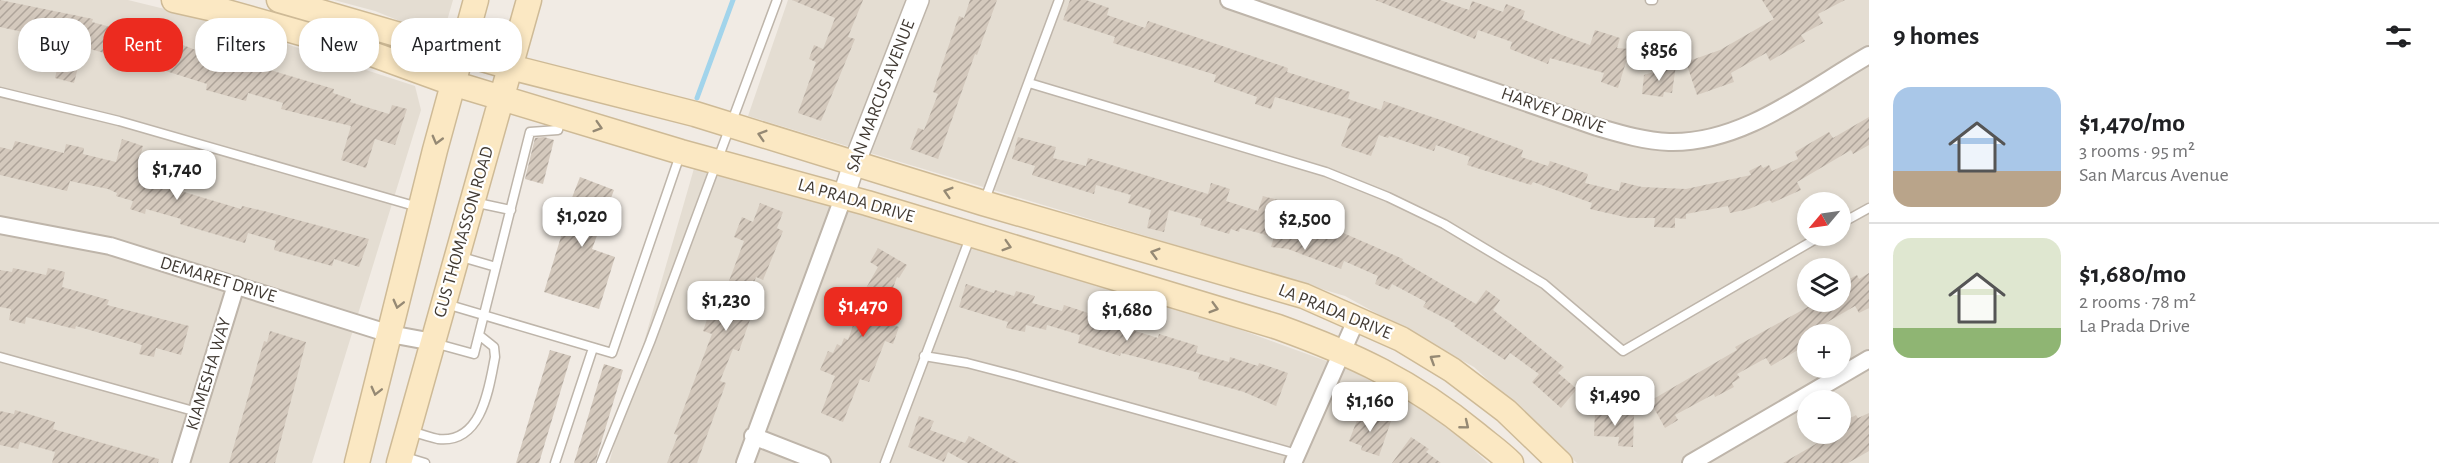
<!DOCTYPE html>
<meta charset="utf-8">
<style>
:root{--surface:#fff;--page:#f6f6f6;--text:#202124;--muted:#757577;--line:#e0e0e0;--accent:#ec2b1f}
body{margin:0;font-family:"Alegreya Sans",sans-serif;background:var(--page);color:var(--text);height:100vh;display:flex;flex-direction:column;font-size:22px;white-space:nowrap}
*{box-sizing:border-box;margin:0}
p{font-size:20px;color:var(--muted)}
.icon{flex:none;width:33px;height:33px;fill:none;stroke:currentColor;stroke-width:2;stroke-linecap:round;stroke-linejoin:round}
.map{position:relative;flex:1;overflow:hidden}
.side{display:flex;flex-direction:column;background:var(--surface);width:570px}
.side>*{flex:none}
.guide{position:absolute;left:18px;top:18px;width:570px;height:54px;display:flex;gap:12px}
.needle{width:39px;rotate:241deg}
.controls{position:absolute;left:1797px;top:192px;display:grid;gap:12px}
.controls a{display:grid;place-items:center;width:54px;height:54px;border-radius:50%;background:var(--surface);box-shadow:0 3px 9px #0003;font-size:30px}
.price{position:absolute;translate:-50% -51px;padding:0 14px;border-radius:12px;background:#fff;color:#222;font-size:20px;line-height:39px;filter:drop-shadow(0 2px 3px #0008)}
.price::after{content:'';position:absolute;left:50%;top:36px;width:18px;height:14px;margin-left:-9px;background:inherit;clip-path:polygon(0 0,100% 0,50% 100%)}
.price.on{background:var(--accent);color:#fff}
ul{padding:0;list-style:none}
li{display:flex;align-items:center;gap:18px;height:150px;padding:0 24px}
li+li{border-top:2px solid var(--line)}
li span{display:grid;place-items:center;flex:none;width:168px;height:120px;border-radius:18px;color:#555}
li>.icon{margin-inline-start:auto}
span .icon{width:72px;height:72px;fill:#fffc;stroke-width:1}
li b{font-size:26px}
h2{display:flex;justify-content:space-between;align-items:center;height:72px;padding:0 24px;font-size:26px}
.tag{padding:0 21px;border-radius:24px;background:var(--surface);box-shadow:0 3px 9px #0003;font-size:21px;line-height:54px}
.tag.on{background:var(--accent);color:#fff}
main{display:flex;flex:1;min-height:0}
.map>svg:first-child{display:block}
.residential{fill:#e4ddd2;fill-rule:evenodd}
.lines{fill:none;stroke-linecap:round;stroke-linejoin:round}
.stream{stroke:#a2d4eb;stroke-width:5}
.building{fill:url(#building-hatch)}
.service-casing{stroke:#beb5aa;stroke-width:11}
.minor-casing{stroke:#beb5aa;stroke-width:20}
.tertiary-casing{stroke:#beb5aa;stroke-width:24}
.secondary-casing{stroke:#ceba96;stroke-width:27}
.service{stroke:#fff;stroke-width:8}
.minor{stroke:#fff;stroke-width:16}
.tertiary{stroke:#fff;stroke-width:21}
.secondary{stroke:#fbe8c3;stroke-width:24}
.oneway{stroke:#958974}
.labels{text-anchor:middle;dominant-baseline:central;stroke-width:4.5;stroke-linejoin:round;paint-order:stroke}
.street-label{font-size:18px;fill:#423b34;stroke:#fff}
</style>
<main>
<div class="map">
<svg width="1869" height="463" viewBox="0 0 1869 463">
<defs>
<pattern id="building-hatch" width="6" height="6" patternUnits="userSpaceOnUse" patternTransform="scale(1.5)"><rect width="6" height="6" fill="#d4c9bd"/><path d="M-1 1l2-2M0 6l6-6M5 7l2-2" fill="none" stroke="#aea49a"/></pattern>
</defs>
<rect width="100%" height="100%" fill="#f1ebe4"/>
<path class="residential" d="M0,0h128l94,23 193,63 6,24 -109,353h-312z
M334,0h119l-11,38 -67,-27z
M788,0h1081v463h-292l-103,-96 -129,-71 -597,-180zM1808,202h32v34h-32zM1808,268h32v34h-32zM1808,334h32v34h-32zM1808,400h32v34h-32z
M695,165l530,159 126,46 92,52 45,41h-879z"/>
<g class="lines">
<path class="stream" d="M697,98l36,-98"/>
</g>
<path class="building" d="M0,0l93,19 -1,3 37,10 -1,6 37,9 3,-8 40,16 -3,7 27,9 4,-11 98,29 -1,4 18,6 -1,3 39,12 3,-9 15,4 -12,36 -20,-6 -9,29 -25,-8 10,-34 -70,-17 2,-6 -35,-10 -2,8 -40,-11 1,-6 -57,-18 -1,6 -39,-11 1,-6 -28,-8 -9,36 -19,-5 7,-31 -23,-5 2,-6 -41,-9z
M792,0h71l-15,37 7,2 -34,82 -23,-8 18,-51 -7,-3 5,-14 9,4 12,-31z
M970,0h27l-20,55 -2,-1 -37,105 -28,-10 8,-21 6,2 14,-36 -5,-2 11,-33 15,-43 5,2z
M1070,0h16l23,8 -2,7 38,13 3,-7 140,47 -1,4 63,20 -2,7 33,11 3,-9 60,20 79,29 -2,7 27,9 2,-5 38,13 -3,9 34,8 2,-9 21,5 44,2 65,-14 -2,-4 12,-6 2,3 6,-3 3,6 26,-12 -3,-7 34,-20 4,6 36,-21v28l-16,9 -2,-4 -54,32 4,8 -29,13 -2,-3 -21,9 -19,4 -2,-7 -42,8v5l-11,-1v10l-21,-1 1,-9h-26l-39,-9 2,-6 -59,-21 -2,3 -64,-20 3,-8 -34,-12 -2,6 -45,-15 -1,2 -9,-3 -8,21 -30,-10 10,-27 -76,-22 -4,12 -16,-5 2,-7 -43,-15 2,-7 -103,-32 2,-6 -52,-17z
M1375,0h65l29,10 3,-9 31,11 3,-8 19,7 -3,8 40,16 28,10 5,-15 25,8 -3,10 13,1 -12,39 -17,-6 3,-9 -54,-15 -2,6 -38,-15 2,-7 -34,-12 -3,9z
M1762,0h83l-27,14 5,9 -22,12 4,6 -35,20 -4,-8 -35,20 3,9 -37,13 -11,-33 34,-12 54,-31z
M1676,65l-4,28 -8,-1 -1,5 -21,-3 2,-19z
M544,137l10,3 -11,44 -18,-5 10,-41z
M1018,137l38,10 -3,11 33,8 2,-8 120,36 3,-11 19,6 -4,12 32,10 5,-15 15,4 -3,11 22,7 -2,8 26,9 4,-10 78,34 -1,2 74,43 10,-14 14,10 -7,10 71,57 -6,6 19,16 -16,19 -29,-26 7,-8 -29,-21 -5,7 -51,-34 2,-2 -33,-17 3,-5 -34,-18 -3,6 -14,-6 3,-8 -34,-15 -3,8 -53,-20 -17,-2 3,-10 -34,-9 -1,4 -8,-3 -2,5 -29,-9 2,-6 -33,-9 -5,22 -17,-4 4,-18 -23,-7 3,-8 -35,-10 -2,9 -62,-19 3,-9 -23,-7z
M122,139l21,7 -4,15 11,3 -3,11 8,3 -1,5 87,26 1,-3 22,5 105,28 -10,28 -25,-8 -2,7 -58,-16 2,-9 -28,-8 -3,10 -65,-19 1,-5 -35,-10 -1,5 -15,-5 3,-8 -17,-5 1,-3 -9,-4 -38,-8 -3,10 -67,-16v-28l12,3 3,-9 49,12 2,-9 18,4 -1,6 33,8z
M580,177l34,13 -22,59 23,8 -16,52 -55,-17 20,-65 -3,-1z
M760,203l23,9 -6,16 6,3 -20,49 -7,-3 -11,31 8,3 -14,40 -6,-2 -13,32 6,2 -29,80h-30l11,-28 -4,-1 38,-100 -9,-3 7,-20 7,2 27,-72 -10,-4 8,-20 11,5z
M878,248l29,17 -8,13 -2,-1 -16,44 18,6 -6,17 -8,-3 -16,41 -9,-3 -17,43 -22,-9 14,-37 -15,-6 8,-19 5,2 4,-9 4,2 3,-8 4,2 12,-35 -7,-3 5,-14 7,2 13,-23 -8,-5z
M13,268l33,7 2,-7 17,4 -3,15 47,13 -2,5 82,21 -8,29 -25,-7 -2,9 -15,-3 3,-9 -66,-19 -1,3 -49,-12 -1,7 -16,-4 2,-11 -11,-2v-37l12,2z
M1869,273v35l-10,5 -4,-7 -31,18 7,10h-23v10l-37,22 -5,-8 -29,16 3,4 -8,5 2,4 -19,10 -1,-3 -39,21 3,5 -13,8 -15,-27 87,-51 -2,-3 82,-45h23v-18l17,-9 2,4z
M966,284l28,9 1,-3 19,6 2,-5 19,5 -3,7 30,8 2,-6 36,12 -1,3 59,18 1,-4 39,12 -2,7 33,9 1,-5 28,9 1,-3 29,10 -12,33 -32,-14 -46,-13 2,-6 -79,-20 -1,3 -42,-13 2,-8 -33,-10 -1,5 -20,-5 -1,7 -19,-4 2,-6 -49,-15z
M270,331l36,11 -31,121h-46l35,-122 3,1z
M550,350l21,6 -32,107h-23z
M604,364l19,6 -28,93h-21z
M15,410l40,12 -2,7 106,30 -1,4h-106l3,-11 -35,-10 -2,7 -18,-4v-34l14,3z
M1361,410l30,11 -12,35 -18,-6 1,-4 -13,-5z
M1595,411l39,2 -1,34 -15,-1 1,-9 -25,-1z
M1869,413v38l-21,12h-65l50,-29h7v-10l16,-9 2,3z
M919,416l15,5 -4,9 35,13 4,-7 50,27h-51l-20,-11 -4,10 -36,-15z
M1411,437l18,12 -3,3 15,11h-49z"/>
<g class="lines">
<defs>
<path id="service" d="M1650,0h3
M1029,83l297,89 62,25 56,27 100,60 79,67 198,-115
M0,92l119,29 299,86
M473,202l38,8
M984,202l75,-202
M1840,224l29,-16
M458,256l38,11
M446,304l166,49 68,-198
M434,343l40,11 56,-222 28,-2 3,-12
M924,356l43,7 50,13 280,78
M0,357l197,55
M411,431c9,3 18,6 27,8 44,5 51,-51 57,-82l-1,-10 -15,-12
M402,456l23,7
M555,463l38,-115
M601,463l49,-121 127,-342
M885,463l86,-228"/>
<path id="minor" d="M1229,0l368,127c24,7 47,14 72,15 74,2 139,-52 200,-87
M0,225l110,21 280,88 43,8
M753,436l69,27
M181,463l55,-178
M745,463l98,-265
M1293,463l64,-145
M1691,463l178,-104"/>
<path id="tertiary" d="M843,198l11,-34 64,-164"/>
<path id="secondary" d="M174,0l49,11 138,39 91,33 229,69 186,51 411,124c75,27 135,55 197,106 12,10 25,19 36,30
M279,0l231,67 185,47 288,89 321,93 97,43 51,31 54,41 54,52
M357,463l78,-313 41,-150
M399,463l130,-463"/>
</defs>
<use href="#service" class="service-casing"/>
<use href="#minor" class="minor-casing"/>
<use href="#tertiary" class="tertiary-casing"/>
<use href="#secondary" class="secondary-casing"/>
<use href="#service" class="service"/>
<use href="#minor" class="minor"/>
<use href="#tertiary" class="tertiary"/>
<use href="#secondary" class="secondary"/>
</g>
<defs><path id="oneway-chevron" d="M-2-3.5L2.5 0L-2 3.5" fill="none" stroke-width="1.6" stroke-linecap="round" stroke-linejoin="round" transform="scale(1.5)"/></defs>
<g class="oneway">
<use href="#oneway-chevron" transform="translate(598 127) rotate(17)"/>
<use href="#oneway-chevron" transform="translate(762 135) rotate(-163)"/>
<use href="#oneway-chevron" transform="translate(437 140) rotate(105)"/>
<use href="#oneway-chevron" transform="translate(948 192) rotate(-163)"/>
<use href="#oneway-chevron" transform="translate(1007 246) rotate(17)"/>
<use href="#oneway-chevron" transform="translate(1155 253) rotate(-164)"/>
<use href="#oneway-chevron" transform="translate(398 304) rotate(104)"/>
<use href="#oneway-chevron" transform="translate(1214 308) rotate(16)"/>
<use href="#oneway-chevron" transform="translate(1434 359) rotate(-148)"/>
<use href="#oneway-chevron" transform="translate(376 391) rotate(104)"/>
<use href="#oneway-chevron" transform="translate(1465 425) rotate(39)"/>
</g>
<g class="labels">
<g class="street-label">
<text transform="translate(881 96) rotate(-69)">SAN MARCUS AVENUE</text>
<text transform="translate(1553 111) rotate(19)">HARVEY DRIVE</text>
<text transform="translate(856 201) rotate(16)">LA PRADA DRIVE</text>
<text transform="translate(464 232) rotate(-74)">GUS THOMASSON ROAD</text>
<text transform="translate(218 280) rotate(17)">DEMARET DRIVE</text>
<text transform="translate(1335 312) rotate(22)">LA PRADA DRIVE</text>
<text transform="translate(209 374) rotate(-73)">KIAMESHA WAY</text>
</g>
</g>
</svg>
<div class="controls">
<a><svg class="needle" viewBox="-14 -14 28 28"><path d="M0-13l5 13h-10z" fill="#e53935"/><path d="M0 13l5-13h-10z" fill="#757577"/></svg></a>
<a><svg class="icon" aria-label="layers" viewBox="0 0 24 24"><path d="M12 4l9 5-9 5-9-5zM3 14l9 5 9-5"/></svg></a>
<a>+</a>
<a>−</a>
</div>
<b class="price" style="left:1659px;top:82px">$856</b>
<b class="price" style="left:177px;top:201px">$1,740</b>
<b class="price" style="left:582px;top:248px">$1,020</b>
<b class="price" style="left:1305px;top:251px">$2,500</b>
<b class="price" style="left:726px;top:332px">$1,230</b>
<b class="price on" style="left:863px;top:338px">$1,470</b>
<b class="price" style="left:1127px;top:342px">$1,680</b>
<b class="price" style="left:1615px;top:427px">$1,490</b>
<b class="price" style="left:1370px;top:433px">$1,160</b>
<div class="guide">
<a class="tag">Buy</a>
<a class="tag on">Rent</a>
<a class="tag">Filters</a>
<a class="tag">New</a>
<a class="tag">Apartment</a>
</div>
</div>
<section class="side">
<h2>9 homes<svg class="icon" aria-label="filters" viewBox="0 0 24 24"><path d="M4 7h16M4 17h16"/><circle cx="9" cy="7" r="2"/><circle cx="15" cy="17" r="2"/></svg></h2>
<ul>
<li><span style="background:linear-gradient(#a9c7e8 70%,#b9a48a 0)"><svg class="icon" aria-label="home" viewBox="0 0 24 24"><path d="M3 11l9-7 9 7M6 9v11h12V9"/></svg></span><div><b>$1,470/mo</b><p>3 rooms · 95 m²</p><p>San Marcus Avenue</p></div></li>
<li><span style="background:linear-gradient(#dfe7d0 75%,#8fb573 0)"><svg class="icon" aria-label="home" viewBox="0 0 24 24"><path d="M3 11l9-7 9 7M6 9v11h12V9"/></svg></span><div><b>$1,680/mo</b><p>2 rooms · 78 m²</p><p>La Prada Drive</p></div></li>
</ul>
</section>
</main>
